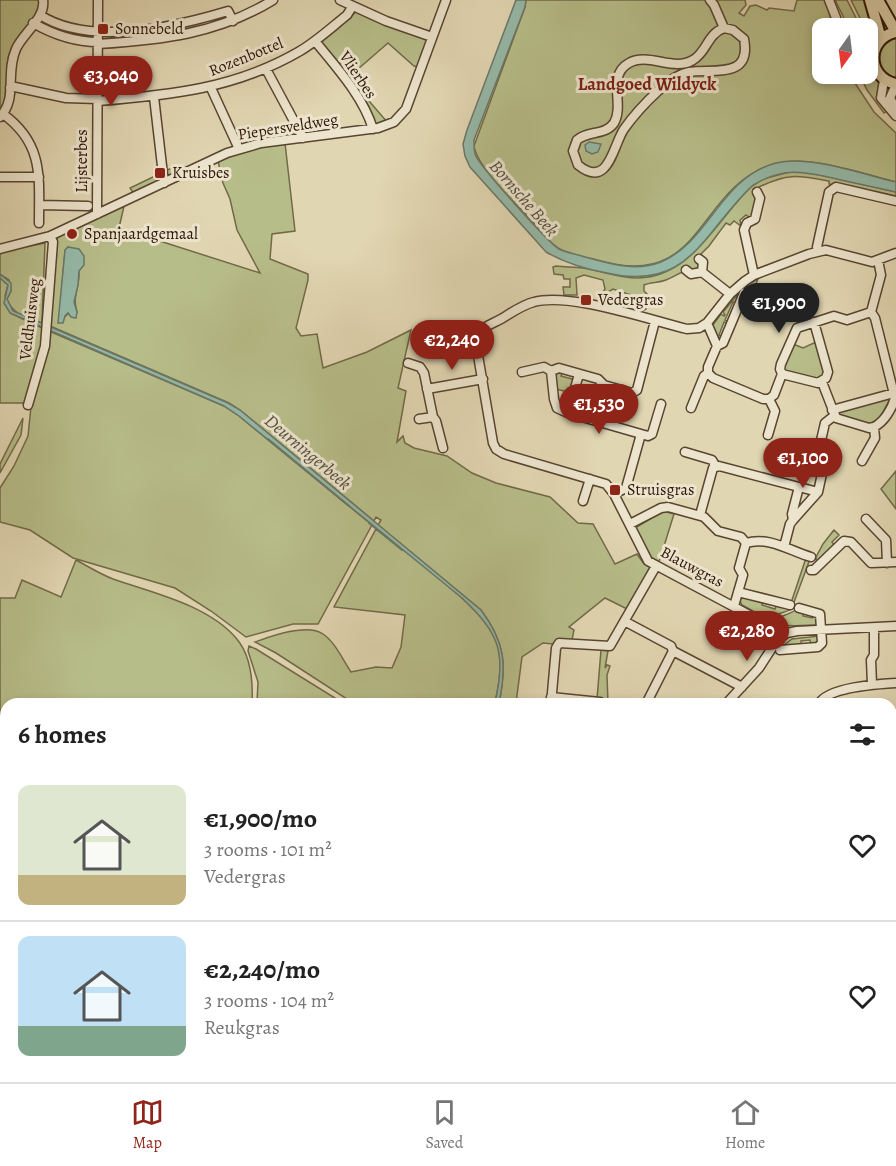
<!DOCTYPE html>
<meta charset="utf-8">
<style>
:root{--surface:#fff;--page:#f6f6f6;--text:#222;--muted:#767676;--line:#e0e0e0;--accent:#8f2418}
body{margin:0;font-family:Alegreya,serif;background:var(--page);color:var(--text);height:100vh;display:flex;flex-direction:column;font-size:22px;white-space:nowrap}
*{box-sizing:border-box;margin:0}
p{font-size:20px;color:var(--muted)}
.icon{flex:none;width:33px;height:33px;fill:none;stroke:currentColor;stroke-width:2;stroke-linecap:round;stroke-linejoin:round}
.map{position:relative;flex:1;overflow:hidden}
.sheet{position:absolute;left:0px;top:698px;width:897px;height:386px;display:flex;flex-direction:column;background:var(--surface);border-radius:18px 18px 0 0;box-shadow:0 3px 9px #0003}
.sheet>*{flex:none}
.needle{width:39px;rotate:194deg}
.tools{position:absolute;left:812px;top:18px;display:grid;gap:12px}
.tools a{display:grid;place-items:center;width:66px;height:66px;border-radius:12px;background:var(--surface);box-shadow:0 3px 9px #0003;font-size:30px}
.price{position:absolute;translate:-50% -51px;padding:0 14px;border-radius:21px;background:var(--accent);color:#fff;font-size:20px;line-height:39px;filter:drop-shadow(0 2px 3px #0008)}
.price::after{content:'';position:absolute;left:50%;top:36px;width:18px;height:14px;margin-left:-9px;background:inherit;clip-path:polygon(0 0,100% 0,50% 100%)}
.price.on{background:#222;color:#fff}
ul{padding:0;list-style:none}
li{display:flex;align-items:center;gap:18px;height:150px;padding:0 18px}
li+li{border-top:2px solid var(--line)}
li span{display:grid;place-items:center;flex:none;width:168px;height:120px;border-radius:12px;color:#555}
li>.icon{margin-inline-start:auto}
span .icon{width:72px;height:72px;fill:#fffc;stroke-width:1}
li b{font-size:26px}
h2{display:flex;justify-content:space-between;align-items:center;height:72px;padding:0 18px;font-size:26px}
.tab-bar{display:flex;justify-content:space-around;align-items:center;height:84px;border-top:2px solid var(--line);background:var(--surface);font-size:16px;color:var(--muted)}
.tab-bar a{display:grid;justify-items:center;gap:3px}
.tab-bar .on{color:var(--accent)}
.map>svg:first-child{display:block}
.green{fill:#b7bd89;stroke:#726948;stroke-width:1.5;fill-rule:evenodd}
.water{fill:#95b9a8;stroke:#6b7767;stroke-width:1.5}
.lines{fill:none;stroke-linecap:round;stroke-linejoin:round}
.stream{stroke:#6b7767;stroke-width:2}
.minor-casing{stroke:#594531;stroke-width:11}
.major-casing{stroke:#2c1506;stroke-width:14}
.minor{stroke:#ece4cd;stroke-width:8}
.major{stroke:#e1d6b2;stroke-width:10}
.poi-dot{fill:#8f2418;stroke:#ece4cd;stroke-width:2}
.labels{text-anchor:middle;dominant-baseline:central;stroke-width:6;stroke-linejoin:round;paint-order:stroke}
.poi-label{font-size:16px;fill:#2c1506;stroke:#ece4cd;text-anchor:start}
.street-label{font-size:16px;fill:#2c1506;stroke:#ece4cd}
.neighbourhood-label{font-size:18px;font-weight:bold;fill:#7a1f14;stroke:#ece4cd}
.water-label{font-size:18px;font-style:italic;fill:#514e3f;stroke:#ece4cd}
</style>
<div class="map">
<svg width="896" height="1082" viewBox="0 0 896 1082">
<rect width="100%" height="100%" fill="#e1d6b2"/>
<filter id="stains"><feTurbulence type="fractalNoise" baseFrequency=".00333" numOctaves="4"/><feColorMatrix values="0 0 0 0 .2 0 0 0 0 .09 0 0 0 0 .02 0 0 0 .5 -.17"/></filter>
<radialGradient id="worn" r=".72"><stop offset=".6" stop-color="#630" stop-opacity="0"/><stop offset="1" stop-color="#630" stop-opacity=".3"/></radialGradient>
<path class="green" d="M0,0h39c2,18 -21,33 -28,49 -9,21 0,35 -4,52 -1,5 -5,9 -7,13z
M526,0h219l1,5 -7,8 5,3 6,-10 6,-1 11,5 2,-2 25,3 3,-11h28l9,28h-12v46h27l25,38 22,21v49c-36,-9 -90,-29 -125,-17 -74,24 -68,125 -170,96 -15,-4 -35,-6 -47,-16 -9,-6 -15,-16 -22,-24 -15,-16 -55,-54 -58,-75l51,-139z
M835,0h12l14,28h-12z
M851,0h17c4,14 18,41 -1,48v-20h-2z
M356,12l75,26 -12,29 -5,-1 -26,-23 -38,33 -28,-33 1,-3z
M896,36v44l-6,-2 -12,-12 1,-17 12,-11z
M867,66l12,15 -2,16 10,14 -3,2 -17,-23 -8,-16h8z
M345,73l43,50 -12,3z
M285,143l10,88 -23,3 -2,25 38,15v6l-12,48 5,8 16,-2 6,34 44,-16 44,-22 -13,58 8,3 -9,51 6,-6 2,7 9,5 33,8 25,17 24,10 54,14 28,26 15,1 22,40 22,-10 7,10 7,4 -22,42 -24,-12 -36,29 5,3 -2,10 -12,-1 -7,5 -10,-1 -21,14 -6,46h-17c8,-38 6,-61 -18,-93l-103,-85 3,-5 -5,-3 -2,4 -134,-111 -11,-7 -179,-77 5,-85 4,-5 65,-30 -5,22 141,45 -23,-43 -7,-31 -7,-16 -5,-22 30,-11zM68,247c4,8 10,18 11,27 0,15 -7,23 -2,38l-8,1 -10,9 6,-71z
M178,165l5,6 -49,23 -4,-6z
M793,171h11l92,21v7l-67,-15v-3c-32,-6 -42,-8 -72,7l1,11 -6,20 -6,-4 -6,5 1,6 -7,-5 -4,4 -4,-2 -17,23 -13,13 4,5 -2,6c-18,0 -17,4 -32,10 -8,3 -15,2 -22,5v6l4,4 -4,8 2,6 -6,3 -3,-2 -1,-4 3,-5 -2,-4 -24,-8 -5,3v3l3,2 -13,1 1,-6h4l2,-3 -2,-9 -19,-5 -8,3 1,17h-13l-1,-8h7v-8h-6l-1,-4 -9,-1 -1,-7 3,-1c9,1 18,1 27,2 19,3 36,10 55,10 54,-1 79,-59 114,-92l11,-7z
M45,243l-3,80c-13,-5 -30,-8 -35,-24l4,-8 -2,-11 -9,-6v-22z
M0,278l8,7 -3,11 5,17 32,15 -1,20 -12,38 -3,17h-26z
M758,279l-4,10 -7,3 -9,12 -5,-2 -8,18 5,2 -1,2 -5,-2 -5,13 5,2 -2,4h-5l-5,-15 9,-12 3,2 1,-1 -2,-3 21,-25z
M49,331l175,75 15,10 133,109 -54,99h-25l-47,13 -35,-26 -36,-23 -102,-30 -43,-28 -30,-8v-34l14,-22 14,-30 3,-29z
M816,342l9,30 -2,5 -9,4 -31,-11 10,-26 10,4z
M563,371l-2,5 11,3 2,4 -3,10 -15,-4 -1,-15z
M891,397l-14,26 -7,2 -34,-11 2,-5z
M23,418l-2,17 -21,38v-9z
M896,471v38l-15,-20z
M663,511l11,3 -15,48 -9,-6 -15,-28z
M376,529c29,23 112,81 121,114 6,20 2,41 -2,60h-142l-77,-50 -21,-11c17,-6 52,-19 68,-8 12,8 20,26 28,38l25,-5 16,1 9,-21 4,-32 -71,-8z
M834,530l5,5 -7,7 3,4 -15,14 -5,-1 8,-15z
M806,558l4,1 -17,46 -2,-2z
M76,560c13,7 24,14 37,19 40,14 95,26 123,59 15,17 17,45 16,65l-246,1v66l-6,-2v-170h15l7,-18 39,17z
M742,594l21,6 -1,5 13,4 2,-6 16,5c-8,6 -18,4 -24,12l-27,-15 -2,-4z
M797,609l7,1 -1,6 9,2 2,-5 3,1 3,11c-15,0 -36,3 -48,-3 5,-6 18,-7 25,-13z
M819,636l-2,9 -6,1 -1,-6 -9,1v5l-21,2 12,-9z
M249,646l7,3 87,54h-86l1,-21 -10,-31z
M601,650l7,1 -3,17 2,-3 3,1 -3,9 1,28h-6l-5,-4z
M891,746h5v201l-5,-1z
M896,1016v66h-95l3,-5h87v-53z
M52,1077h119l1,1 -119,4z
M199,1077h96l5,5h-106z
M302,1077h71l-2,3 -4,-2 -19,4h-41z
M446,1077h137l-1,5h-138z"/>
<path class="water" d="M516,0h10l-1,7 -51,133c0,5 0,10 1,14 4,12 73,88 84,95 8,4 18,5 26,8 25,7 51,15 76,5 48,-20 60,-85 115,-99 34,-8 86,11 120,19v10c-18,-4 -36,-8 -55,-12 -34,-8 -57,-15 -89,6 -50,47 -62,106 -145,87 -22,-4 -42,-10 -61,-21l-76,-85 -5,-11 -2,-12 4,-14z
M589,142l12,2 -3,8 -6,2 -6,-3 -1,-6z
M68,247l11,2 5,7v9l-5,6 -1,14 -4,17 3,10 -1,6 -5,-1 -3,-4 -3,3 -2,7h-5l7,-73z
M0,274l11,9v8l-4,8 6,12 215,92 12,7 241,200c24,32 26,55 18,93h-4c11,-51 5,-69 -33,-105l-223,-182 -15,-10 -214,-93 -6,-10 4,-18 -8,-7z"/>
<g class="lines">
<path class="stream" d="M268,439l81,67
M369,523l33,27
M467,1082l2,-5"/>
<defs>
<path id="minor" d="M340,0l46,21 46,16
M710,0l4,5 10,23
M829,0l11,28
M40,15c50,32 135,12 188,-4l5,10
M33,23c21,12 41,19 65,19
M724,28l9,2 11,9c8,41 -32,29 -55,33 -11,2 -23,11 -31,19 -12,11 -24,24 -34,38 -11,16 -15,61 -46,36l-5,-14 4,-11c11,-10 28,-4 37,-17 11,-19 -8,-47 15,-60 19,-11 45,9 64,-3 14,-8 14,-26 31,-32z
M315,41c21,26 48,55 58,88
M98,44c63,-4 120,-10 175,-44
M266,69l37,69
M884,80l-3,18 15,18
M896,84l-6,14 6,11
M10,88l5,-1 51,11 32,1
M211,88l28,61
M154,97l10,86
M98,101c72,-6 137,-12 202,-50 17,-10 32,-24 47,-36l5,-8
M3,114c41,30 36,63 36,109
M0,117c18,-19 5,-43 16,-68 7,-16 30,-31 27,-49
M0,177h39
M39,205l49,1
M97,214l1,-214
M0,249l50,-13 177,-83 34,-10 117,-15 16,-6 12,-13 40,-109
M819,251l-2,-4 12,-55 7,-5 60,14
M699,259l4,3 -1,10
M686,270l5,4 11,-2
M702,272l28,22
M754,275l-10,-45 3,-7 8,-4 5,-21 -3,-6
M707,323l10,23
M408,363l12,4 4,6 9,44 3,4 7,27
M551,371l3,28 3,9 11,5 80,23 4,-2 9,-30
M522,372l22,-5 7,4 8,-3 39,11 6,6 28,8 5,-3 18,-69
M708,373l5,5 50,21h6l5,-4 8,-21 -2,-5 1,-5 16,-36 37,-12 13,4 24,-8
M782,374l36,9 8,-5 2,-6 -14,-50
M822,382l14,36 33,10 5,-1
M427,389l56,-10
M28,405l17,-59 8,-104 -3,-6
M691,408l13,-32 4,-3v-6l9,-21 6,-3 21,-50
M832,410l62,-17
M568,413l11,-39
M419,419l14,-2
M768,435l7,-24 -6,-12
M819,449l6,-26 10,-8
M685,452l27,8 4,7
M862,461l13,-23 -1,-11c10,-5 18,-18 21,-29l-20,-80 -4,-6 10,-37 -3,-15
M614,494l12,-6 15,-54
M583,501l7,-22
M700,515l13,-47 6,-2 99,26
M866,519l20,21 1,23
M793,520l25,-28 7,-32
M630,524l31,-16 7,-1 36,10 14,14 23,6 5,6 -7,25 4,7 -9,31
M746,543c23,-7 44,8 65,14
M784,547l6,-23 3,-4 -1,-6 7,-27
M811,570h3l30,-29 7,1 20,21 25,-1
M738,592l52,13
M626,622l45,24 2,5 69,36
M781,637l-13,-12 -120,-64 -34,-67 -8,-10 -102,-30 -8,-5 -3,-6 -18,-105c4,-10 17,-14 26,-19 10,-6 21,-14 33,-17 35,-10 116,18 153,27l12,-1 8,-5 23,-29 15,-13 9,-6 55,-21 17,-4 46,12 24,-9
M780,650l38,-3 4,-4 -2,-29 -21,-6
M872,684l-1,-24 3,-5v-27
M551,697l49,5
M551,704l5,-56 3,-5 51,3 46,-80
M646,704l27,-53
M726,704l33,-36 18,-28 10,-7 10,-2 99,-5
M819,704c8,-17 60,-20 77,-21
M891,742h5
M188,1082l3,-5"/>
<path id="major" d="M870,0l11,39
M878,0l18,32
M896,32c-30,6 -30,46 0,52"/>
</defs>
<use href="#minor" class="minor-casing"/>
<use href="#major" class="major-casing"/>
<use href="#minor" class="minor"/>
<use href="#major" class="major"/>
</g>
<g class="poi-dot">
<rect x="97" y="23" width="12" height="12" rx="3"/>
<rect x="154" y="167" width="12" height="12" rx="3"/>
<circle cx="72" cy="234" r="6"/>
<rect x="580" y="294" width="12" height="12" rx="3"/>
<rect x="609" y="484" width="12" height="12" rx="3"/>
</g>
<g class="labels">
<g class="poi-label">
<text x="115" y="29">Sonnebeld</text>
<text x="172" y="173">Kruisbes</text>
<text x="84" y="234">Spanjaardgemaal</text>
<text x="598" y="300">Vedergras</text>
<text x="627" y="490">Struisgras</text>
</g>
<g class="street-label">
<text transform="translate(246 57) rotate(-22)">Rozenbottel</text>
<text transform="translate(358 75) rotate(56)">Vlierbes</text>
<text transform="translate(288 127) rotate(-9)">Piepersveldweg</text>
<text transform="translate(82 161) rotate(-90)">Lijsterbes</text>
<text transform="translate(30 319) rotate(-83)">Veldhuisweg</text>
<text transform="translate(692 567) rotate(28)">Blauwgras</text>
</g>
<g class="neighbourhood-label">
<text x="647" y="84">Landgoed Wildyck</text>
</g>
<g class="water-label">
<text transform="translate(524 198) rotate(49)">Bornsche Beek</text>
<text transform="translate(308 452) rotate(40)">Deurningerbeek</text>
</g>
</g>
<rect width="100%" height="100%" filter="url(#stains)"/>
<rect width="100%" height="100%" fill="url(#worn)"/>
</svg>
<div class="tools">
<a><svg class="needle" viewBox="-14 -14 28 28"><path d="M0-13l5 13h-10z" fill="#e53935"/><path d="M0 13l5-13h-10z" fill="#767676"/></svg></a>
</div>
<b class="price" style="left:111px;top:107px">€3,040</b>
<b class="price on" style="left:779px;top:334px">€1,900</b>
<b class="price" style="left:452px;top:371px">€2,240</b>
<b class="price" style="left:599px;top:435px">€1,530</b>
<b class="price" style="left:803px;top:489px">€1,100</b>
<b class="price" style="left:747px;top:662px">€2,280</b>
<section class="sheet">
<h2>6 homes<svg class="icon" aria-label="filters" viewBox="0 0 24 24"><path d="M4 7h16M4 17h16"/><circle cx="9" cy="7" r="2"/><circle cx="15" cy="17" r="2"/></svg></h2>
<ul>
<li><span style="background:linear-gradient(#dfe7d0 75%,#c2b280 0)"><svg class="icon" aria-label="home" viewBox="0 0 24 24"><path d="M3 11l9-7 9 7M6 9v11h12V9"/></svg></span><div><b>€1,900/mo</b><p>3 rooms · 101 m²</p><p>Vedergras</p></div><svg class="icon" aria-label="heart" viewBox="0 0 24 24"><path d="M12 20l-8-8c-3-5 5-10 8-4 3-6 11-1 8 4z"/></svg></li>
<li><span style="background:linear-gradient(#bfe0f5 75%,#7fa58c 0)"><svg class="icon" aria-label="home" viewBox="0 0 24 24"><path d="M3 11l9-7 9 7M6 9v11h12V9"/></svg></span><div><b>€2,240/mo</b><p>3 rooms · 104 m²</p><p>Reukgras</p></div><svg class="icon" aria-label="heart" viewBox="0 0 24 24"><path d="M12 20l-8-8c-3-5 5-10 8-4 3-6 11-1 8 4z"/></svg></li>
</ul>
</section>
</div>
<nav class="tab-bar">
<a class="on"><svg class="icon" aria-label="map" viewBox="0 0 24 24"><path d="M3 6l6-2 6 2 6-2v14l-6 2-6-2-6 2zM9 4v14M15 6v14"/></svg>Map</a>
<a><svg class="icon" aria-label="saved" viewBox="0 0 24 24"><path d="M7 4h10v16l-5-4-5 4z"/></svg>Saved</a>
<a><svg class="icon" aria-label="home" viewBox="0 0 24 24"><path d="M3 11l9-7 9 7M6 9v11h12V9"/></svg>Home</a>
</nav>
